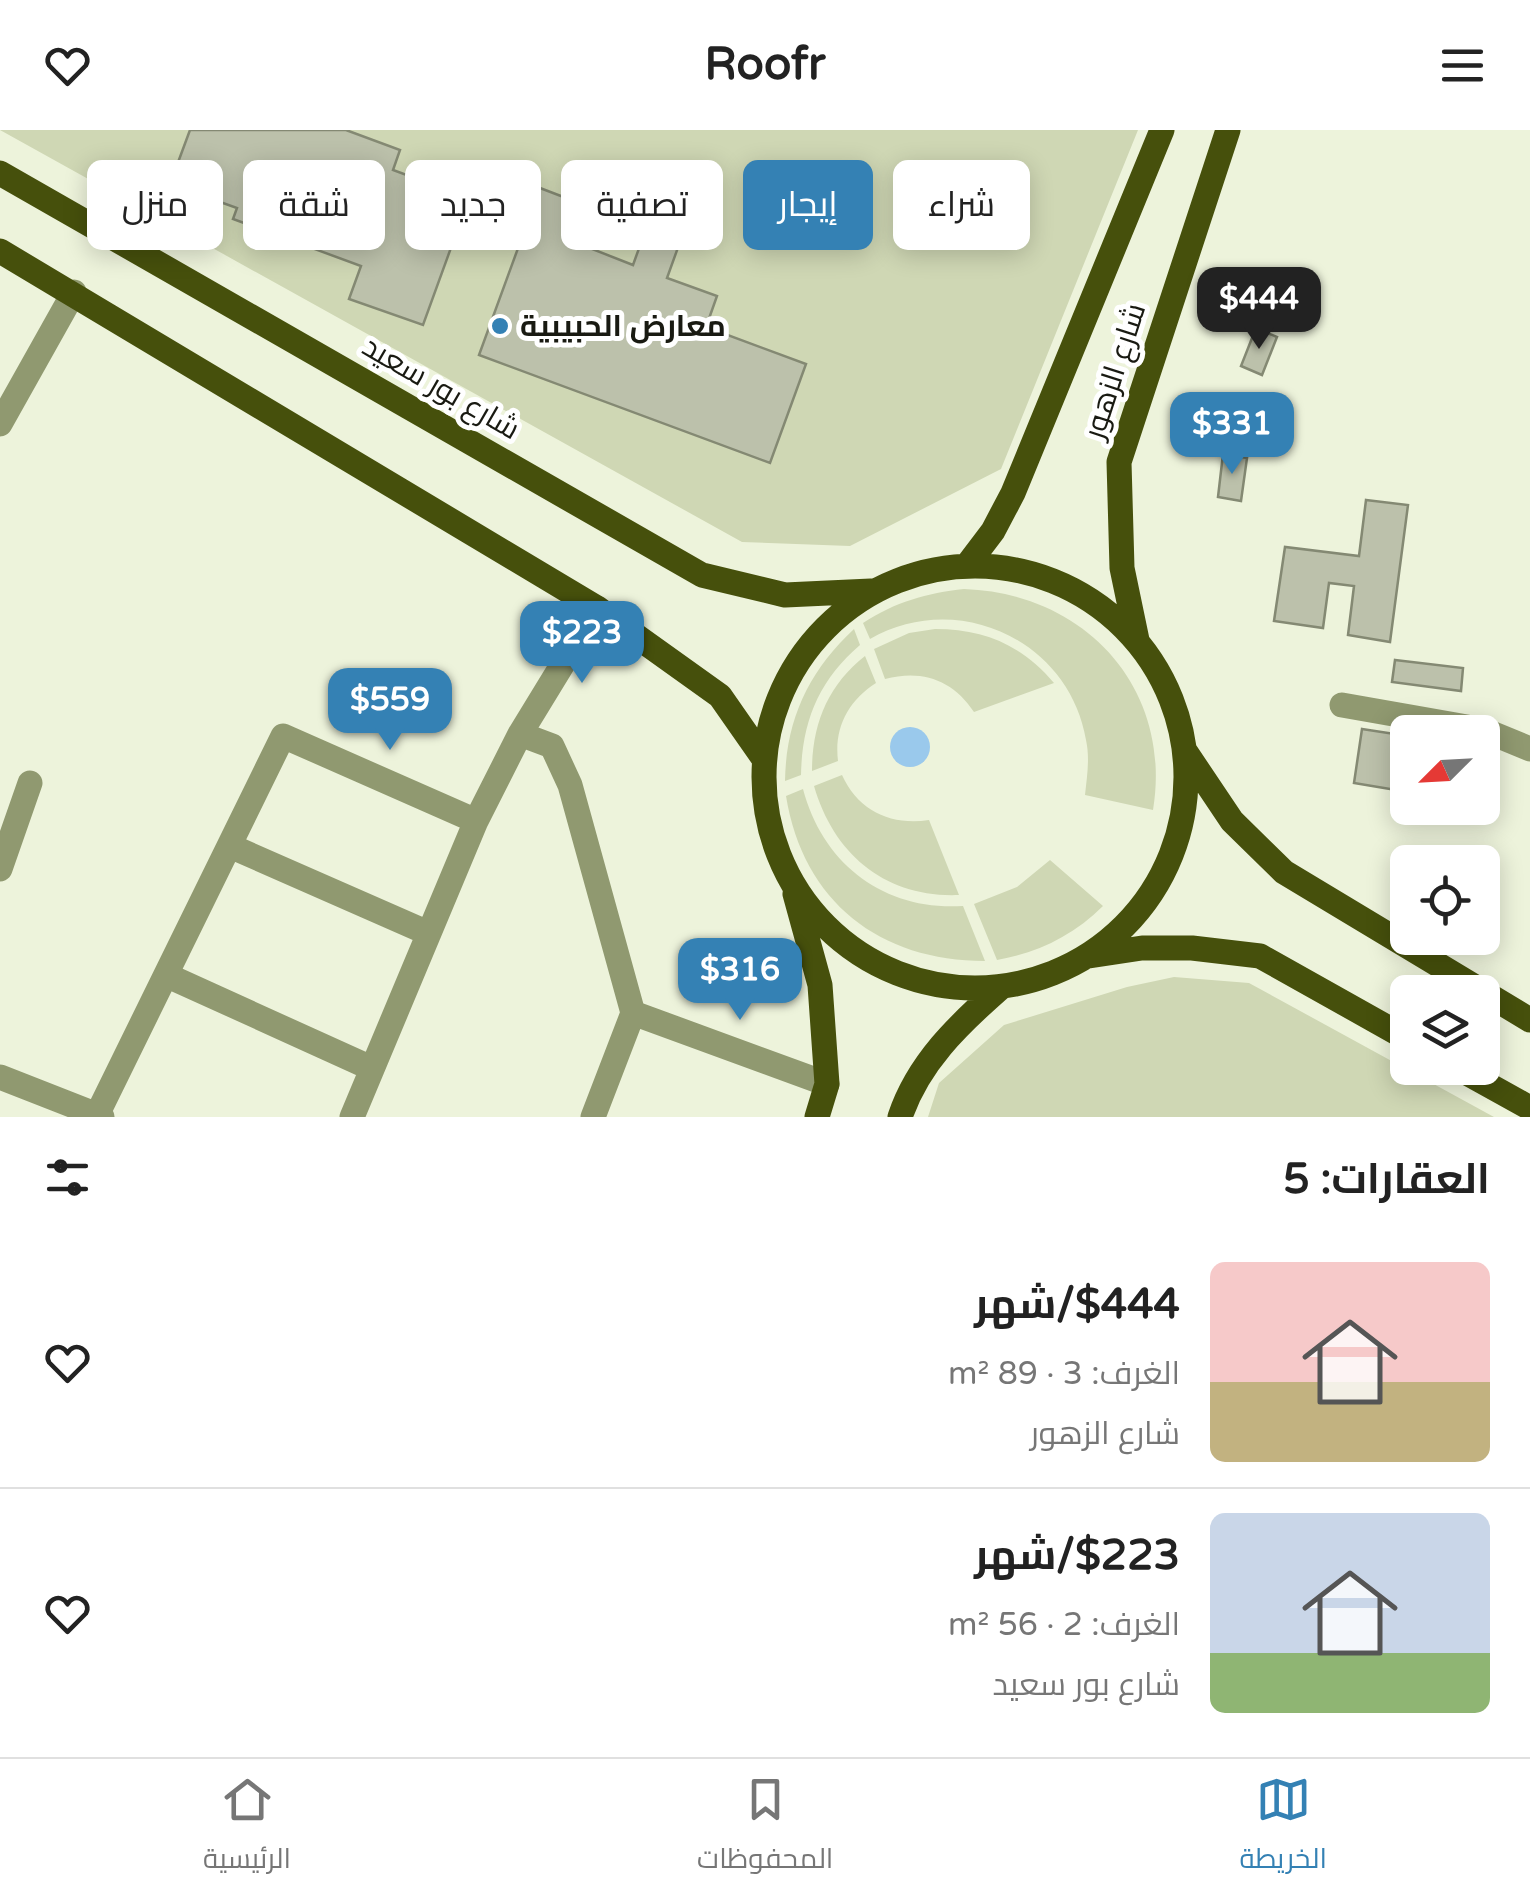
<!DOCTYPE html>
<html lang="ar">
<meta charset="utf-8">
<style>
:root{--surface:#fff;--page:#f6f6f6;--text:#222;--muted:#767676;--line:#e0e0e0;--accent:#3481b4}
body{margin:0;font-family:"Varela Round",Cairo,sans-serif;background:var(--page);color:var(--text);direction:rtl;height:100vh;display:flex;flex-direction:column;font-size:38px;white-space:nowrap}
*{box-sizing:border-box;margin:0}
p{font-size:32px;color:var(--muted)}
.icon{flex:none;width:55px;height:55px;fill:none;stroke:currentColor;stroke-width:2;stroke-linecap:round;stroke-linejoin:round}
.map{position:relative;height:987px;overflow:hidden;direction:ltr}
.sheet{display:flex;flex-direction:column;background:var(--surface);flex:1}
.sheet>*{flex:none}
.top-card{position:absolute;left:30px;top:30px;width:1000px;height:90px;direction:rtl;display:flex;gap:20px}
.needle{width:65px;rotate:246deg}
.buttons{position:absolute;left:1390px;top:585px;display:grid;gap:20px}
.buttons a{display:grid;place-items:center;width:110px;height:110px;border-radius:15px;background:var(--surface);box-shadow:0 5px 25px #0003;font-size:50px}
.price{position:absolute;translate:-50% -85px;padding:0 22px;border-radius:20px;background:var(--accent);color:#fff;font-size:32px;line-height:65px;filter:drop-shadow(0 2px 5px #0008)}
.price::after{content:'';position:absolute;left:50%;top:60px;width:30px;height:22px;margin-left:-15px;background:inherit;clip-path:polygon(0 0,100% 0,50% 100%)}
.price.selected{background:#222;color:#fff}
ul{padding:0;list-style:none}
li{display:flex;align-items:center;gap:30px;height:250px;padding:0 40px}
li+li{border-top:2px solid var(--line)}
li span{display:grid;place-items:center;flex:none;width:280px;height:200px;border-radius:15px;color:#555}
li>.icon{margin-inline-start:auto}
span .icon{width:120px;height:120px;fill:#fffc;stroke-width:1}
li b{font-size:42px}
h2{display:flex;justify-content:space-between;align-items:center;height:120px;padding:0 40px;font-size:42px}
.tag{padding:0 35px;border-radius:15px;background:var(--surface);box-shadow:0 5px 25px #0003;font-size:35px;line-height:90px}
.tag.selected{background:var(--accent);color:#fff}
header{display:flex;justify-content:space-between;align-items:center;height:130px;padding:0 40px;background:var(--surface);font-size:45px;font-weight:800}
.menu{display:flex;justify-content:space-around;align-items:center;height:140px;border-top:2px solid var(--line);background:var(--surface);font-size:28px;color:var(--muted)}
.menu a{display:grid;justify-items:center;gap:5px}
.menu .selected{color:var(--accent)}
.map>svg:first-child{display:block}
.green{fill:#cfd7b4}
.water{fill:#9ac9ec}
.building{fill:#bcc1ab;stroke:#848973;stroke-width:2.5}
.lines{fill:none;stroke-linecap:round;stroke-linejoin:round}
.minor{stroke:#909970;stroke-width:25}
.major{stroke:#46500c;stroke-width:25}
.poi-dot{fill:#3481b4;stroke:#fff;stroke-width:4}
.labels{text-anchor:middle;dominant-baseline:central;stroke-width:10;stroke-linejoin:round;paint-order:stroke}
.poi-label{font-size:30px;font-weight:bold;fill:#191a12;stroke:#fff;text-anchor:start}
.street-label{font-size:30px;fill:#191a12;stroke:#fff}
</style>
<header><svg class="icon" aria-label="menu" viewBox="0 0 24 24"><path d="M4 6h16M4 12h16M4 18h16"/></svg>Roofr<svg class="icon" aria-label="heart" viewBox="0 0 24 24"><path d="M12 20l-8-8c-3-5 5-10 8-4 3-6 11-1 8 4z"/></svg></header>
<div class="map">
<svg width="1530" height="987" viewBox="0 0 1530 987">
<rect width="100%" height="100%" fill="#edf3db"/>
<path class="green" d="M0,0h1138l-137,339 -151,77 -108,-4z
M964,459c121,4 209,99 189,221l-68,-15c2,-18 5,-37 1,-55 -17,-100 -129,-151 -216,-101l-7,-16c32,-21 64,-30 101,-34z
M854,499l6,16c-41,35 -58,76 -59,130l-16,6c1,-62 24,-110 69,-152z
M935,499c49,0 87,16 119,54l-80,29c-21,-32 -52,-43 -89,-33l-11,-30 35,-16z
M865,526l11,27c-28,18 -42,45 -38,78l-26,10c0,-47 16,-86 53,-115z
M842,645c16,36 50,51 87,45l30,75c-73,3 -125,-40 -145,-109z
M803,659c20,76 82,122 160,117l22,55c-105,0 -182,-59 -199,-165z
M1050,730l53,46c-30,30 -66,47 -106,54l-23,-56 43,-17z
M1174,847l75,6 245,134h-566l11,-34 65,-58 123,-38z"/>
<path class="water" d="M890 617a20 20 0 1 1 40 0a20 20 0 1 1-40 0Z"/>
<path class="building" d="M190,0h156l54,20 -7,20 76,28 -46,127 -74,-26 12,-33 -128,-47 4,-11 -67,-24z
M540,58l55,21 -13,36 51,20 18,-50 34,13 -18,50 50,18 -11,31 100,37 -36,99 -291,-108z
M1256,198l21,9 -15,38 -21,-9z
M1223,324l24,4 -6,43 -23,-4z
M1366,370l42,5 -18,137 -42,-7 6,-49 -25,-3 -6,45 -49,-7 11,-74 74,9z
M1395,530l68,8 -2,23 -69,-9z
M1362,599l46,7v56l-54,-9z
M1482,618l15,2 -9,56 -6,-1z"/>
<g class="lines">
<path class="minor" d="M0,294l74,-132
M1342,575l142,25 46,19
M520,604l32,12 18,39 63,228 -40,104
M230,716l198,87
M0,739l30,-86
M166,845l205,93
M633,883l194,71
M0,947l102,40
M97,985l186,-379 193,85
M352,987l124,-296 44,-87 77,-126"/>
<path class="major" d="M0,43l702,402 83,20 86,-4
M0,121l597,357 123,88 44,63
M968,434l25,-33 20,-38 149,-363
M764 647a211 211 0 1 1 422 0a211 211 0 1 1-422 0Z
M1137,510l-15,-72 -3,-106 109,-332
M1185,621l47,70 52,51 246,148
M795,764l25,91 7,99 -10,33
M1089,826l53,-8h50l68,8 148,83
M1458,938l72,40
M900,987c18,-54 58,-92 100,-129"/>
</g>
<circle class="poi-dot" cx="500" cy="196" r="10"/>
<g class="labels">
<g class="poi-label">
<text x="520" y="196">معارض الحبيبية</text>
</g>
<g class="street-label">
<text transform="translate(1115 241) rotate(-72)">شارع الزهور</text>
<text transform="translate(441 258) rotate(30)">شارع بور سعيد</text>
</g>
</g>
</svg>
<div class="buttons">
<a><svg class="needle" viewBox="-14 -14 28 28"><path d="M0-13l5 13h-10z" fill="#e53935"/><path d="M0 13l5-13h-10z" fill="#767676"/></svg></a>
<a><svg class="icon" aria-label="locate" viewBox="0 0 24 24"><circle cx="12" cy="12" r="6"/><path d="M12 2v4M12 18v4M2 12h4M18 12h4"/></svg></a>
<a><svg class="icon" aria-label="layers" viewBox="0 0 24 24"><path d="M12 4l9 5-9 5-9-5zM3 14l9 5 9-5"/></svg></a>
</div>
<b class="price selected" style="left:1259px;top:222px">$444</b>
<b class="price" style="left:1232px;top:347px">$331</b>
<b class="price" style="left:582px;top:556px">$223</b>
<b class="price" style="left:390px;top:623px">$559</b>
<b class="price" style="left:740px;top:893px">$316</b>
<div class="top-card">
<a class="tag">شراء</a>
<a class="tag selected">إيجار</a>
<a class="tag">تصفية</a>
<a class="tag">جديد</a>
<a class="tag">شقة</a>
<a class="tag">منزل</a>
</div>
</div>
<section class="sheet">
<h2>العقارات: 5<svg class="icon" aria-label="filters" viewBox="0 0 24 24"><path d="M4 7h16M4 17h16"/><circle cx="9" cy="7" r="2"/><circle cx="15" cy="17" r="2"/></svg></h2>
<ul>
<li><span style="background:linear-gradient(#f6c9c9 60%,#c2b280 0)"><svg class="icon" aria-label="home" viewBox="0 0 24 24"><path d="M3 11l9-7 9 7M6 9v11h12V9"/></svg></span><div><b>$444/شهر</b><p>الغرف: 3 · 89 m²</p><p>شارع الزهور</p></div><svg class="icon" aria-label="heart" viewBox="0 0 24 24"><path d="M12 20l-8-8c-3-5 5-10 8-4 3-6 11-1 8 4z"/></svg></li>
<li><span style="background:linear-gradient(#c9d6e8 70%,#8fb573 0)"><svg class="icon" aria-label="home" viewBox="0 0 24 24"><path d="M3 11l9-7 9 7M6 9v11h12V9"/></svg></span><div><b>$223/شهر</b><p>الغرف: 2 · 56 m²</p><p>شارع بور سعيد</p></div><svg class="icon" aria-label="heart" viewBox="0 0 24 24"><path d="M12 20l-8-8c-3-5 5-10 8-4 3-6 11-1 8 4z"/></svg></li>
</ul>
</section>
<nav class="menu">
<a class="selected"><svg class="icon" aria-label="map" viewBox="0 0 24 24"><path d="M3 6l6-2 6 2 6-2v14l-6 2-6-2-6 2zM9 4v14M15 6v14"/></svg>الخريطة</a>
<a><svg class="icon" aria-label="saved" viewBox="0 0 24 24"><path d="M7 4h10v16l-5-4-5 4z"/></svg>المحفوظات</a>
<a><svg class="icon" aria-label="home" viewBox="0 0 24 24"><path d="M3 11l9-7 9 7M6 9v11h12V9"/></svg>الرئيسية</a>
</nav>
